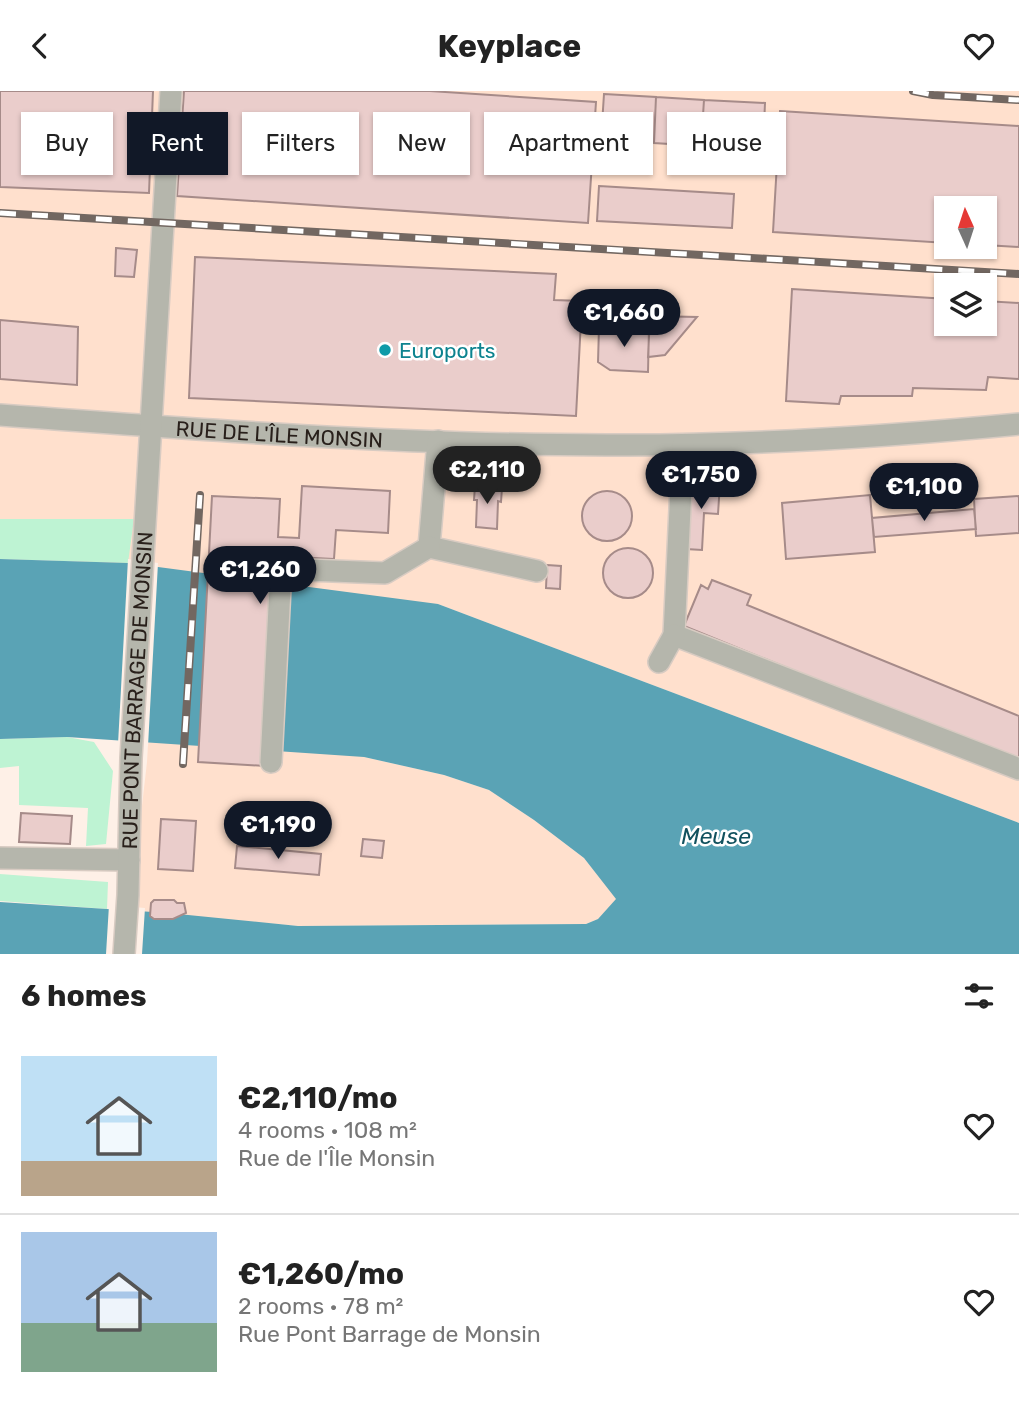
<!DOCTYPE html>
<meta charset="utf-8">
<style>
:root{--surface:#fff;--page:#f6f6f6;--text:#222;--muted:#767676;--line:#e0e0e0;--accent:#111827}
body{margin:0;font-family:Rubik,sans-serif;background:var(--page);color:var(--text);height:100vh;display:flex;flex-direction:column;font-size:26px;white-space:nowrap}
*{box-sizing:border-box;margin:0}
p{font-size:23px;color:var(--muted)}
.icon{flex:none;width:38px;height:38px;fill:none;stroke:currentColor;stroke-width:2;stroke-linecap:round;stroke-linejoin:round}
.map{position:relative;height:863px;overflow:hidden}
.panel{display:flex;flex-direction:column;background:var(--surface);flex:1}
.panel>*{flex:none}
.guide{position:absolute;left:21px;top:21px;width:978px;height:63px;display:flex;gap:14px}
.needle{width:46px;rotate:357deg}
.controls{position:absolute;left:934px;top:105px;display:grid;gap:14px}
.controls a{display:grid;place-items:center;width:63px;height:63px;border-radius:0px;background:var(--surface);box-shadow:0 2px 5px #0004;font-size:35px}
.price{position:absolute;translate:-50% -60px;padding:0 16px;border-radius:24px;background:var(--accent);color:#fff;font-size:23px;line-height:46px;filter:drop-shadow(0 2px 4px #0008)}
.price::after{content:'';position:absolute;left:50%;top:42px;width:21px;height:16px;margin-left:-10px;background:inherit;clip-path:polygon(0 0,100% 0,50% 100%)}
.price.active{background:#222;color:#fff}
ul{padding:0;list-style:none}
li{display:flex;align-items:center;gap:21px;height:175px;padding:0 21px}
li+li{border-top:2px solid var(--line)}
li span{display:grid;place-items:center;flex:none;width:196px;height:140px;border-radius:0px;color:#555}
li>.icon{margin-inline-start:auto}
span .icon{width:84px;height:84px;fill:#fffc;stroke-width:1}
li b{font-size:30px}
h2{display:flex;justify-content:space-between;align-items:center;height:84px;padding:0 21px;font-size:30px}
.tag{padding:0 24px;border-radius:0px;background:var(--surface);box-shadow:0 2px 5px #0004;font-size:24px;line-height:63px}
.tag.active{background:var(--accent);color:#fff}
header{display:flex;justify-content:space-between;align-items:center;height:91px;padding:0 21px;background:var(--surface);font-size:32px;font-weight:700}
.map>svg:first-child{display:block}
.built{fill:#ffe0cd;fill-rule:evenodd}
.green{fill:#bef3d3}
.water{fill:#5aa3b5}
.pier{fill:#fef0e7}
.building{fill:#eacdcb;stroke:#a68b89;stroke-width:2}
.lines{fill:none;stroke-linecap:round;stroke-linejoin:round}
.minor-casing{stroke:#d8cbc2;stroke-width:24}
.minor{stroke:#b5b6ac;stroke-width:21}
.rail-casing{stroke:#726761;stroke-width:8}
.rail{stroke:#fff;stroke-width:5;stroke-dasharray:16;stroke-linecap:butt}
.culture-dot{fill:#0f9aa8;stroke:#fff;stroke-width:2.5}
.labels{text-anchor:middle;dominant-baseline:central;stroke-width:5;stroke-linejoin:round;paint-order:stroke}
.culture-label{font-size:21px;fill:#0d838f;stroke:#fff;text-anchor:start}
.street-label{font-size:21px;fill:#29201b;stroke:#fff}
.water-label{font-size:23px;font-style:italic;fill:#11515e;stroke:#fff}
</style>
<header><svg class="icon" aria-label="back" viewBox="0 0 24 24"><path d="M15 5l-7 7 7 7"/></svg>Keyplace<svg class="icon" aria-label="heart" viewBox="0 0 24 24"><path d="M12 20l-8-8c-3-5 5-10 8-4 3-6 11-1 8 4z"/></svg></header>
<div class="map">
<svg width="1019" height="863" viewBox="0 0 1019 863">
<rect width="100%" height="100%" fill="#fef0e7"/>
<path class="built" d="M0,0h1019v732l-581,-219 -74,153 80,18 45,15 45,30 50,38 33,41 -19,20 -12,5 -288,2 -168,-15 17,-149 11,-195 -104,-7 -54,-1zM947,117h38v39h-38zM947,194h38v39h-38z"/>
<path class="green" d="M0,428h134l-6,44 -128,-4z
M67,646l27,5 19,29 -7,73 -20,2 2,-38 -69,-3v-39l-19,2v-29z
M0,783l108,8 -1,27 -107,-8z"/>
<path class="water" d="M0,468l128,4 310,41 581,219v131h-1019v-52l168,11 130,13 288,-2 12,-5 18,-20 -32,-41 -50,-38 -45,-30 -45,-15 -80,-18 -297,-20 -67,2z"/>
<path class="pier" d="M128,468l30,4 -10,183 -30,-2z
M109,814l36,3 -3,46h-36z"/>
<path class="building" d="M0,0h153l-4,102 -149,-6z
M184,0h246l166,11 -8,121 -411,-27z
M604,3l52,3 -2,46 -53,-3z
M656,6l48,3 -3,46 -47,-3z
M704,9l61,3 -2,46 -62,-3z
M780,20l239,15v121l-34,-2v-37h-38v35l-174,-11z
M599,95l135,8 -2,34 -135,-7z
M116,157l21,2 -3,27 -19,-1z
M195,166l361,17 -2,26 28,1 -6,115 -387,-18z
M792,198l155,10v25h38v-23l34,2v76l-31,-2 -2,13 -73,-2 -1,8h-71l-2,8 -53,-3z
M650,225l47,1 -32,38 -17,2z
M0,229l78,7 -1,58 -77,-6z
M599,236l50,1 -1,44 -38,-2 -12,-8z
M690,391l30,1 -2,31 -14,-1 -2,37 -16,-1z
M302,395l88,5 -2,42 -52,-3 -2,29 -58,-3 -11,210 -67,-4 14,-266 68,3 -2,38 21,1z
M475,395l27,2 -1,14 -3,-1 -1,28 -21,-2 1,-27h-3z
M582 425a25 25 0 1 1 50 0a25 25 0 1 1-50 0Z
M870,404l5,57 -89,7 -4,-56z
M1019,405v37l-43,3 -2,-37z
M974,418l2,20 -102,8 -2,-19z
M603 482a25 25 0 1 1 50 0a25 25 0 1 1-50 0Z
M547,474l14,1 -1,23 -14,-1z
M712,489l39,15 -4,10 272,111v46l-335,-136 17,-41 7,4z
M21,722l51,3 -2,28 -51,-2z
M161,728l35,2 -3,50 -35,-2z
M363,748l21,2 -2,17 -21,-2z
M237,755l84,8 -2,21 -84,-7z
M154,809h20l3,3h7l2,10 -13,6h-19l-4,-3 1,-13z"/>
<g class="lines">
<defs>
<g id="minor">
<path id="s1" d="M0,324c202,15 405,30 607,30 138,1 275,-8 412,-21"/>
<path d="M438,350l-9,106 108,24"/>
<path d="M683,354l-9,190 345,134"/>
<path d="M659,571l15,-27"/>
<path d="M271,671l10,-193 104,4 44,-26"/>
<path d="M0,767l129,2"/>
<path id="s2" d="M124,863l4,-59 3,-137 40,-667"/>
</g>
</defs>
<use href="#minor" class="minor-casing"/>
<use href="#minor" class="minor"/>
<defs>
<path id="rail" d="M913,0l20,4 86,5
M0,122l1019,61
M183,673l17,-269"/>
</defs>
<use href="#rail" class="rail-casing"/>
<use href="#rail" class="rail"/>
</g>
<circle class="culture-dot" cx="385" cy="259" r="7"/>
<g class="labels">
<g class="culture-label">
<text x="399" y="259">Euroports</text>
</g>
<g class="street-label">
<text stroke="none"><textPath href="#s1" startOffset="280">RUE DE L'ÎLE MONSIN</textPath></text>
<text stroke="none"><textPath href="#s2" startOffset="264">RUE PONT BARRAGE DE MONSIN</textPath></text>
</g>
<g class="water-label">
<text x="716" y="745">Meuse</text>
</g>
</g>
</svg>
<div class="controls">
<a><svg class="needle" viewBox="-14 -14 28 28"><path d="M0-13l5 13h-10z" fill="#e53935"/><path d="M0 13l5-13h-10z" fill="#767676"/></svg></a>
<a><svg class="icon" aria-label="layers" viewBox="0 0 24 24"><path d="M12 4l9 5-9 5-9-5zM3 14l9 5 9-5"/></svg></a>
</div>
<b class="price" style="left:624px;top:258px">€1,660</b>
<b class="price active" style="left:487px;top:415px">€2,110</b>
<b class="price" style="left:701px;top:420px">€1,750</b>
<b class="price" style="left:924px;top:432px">€1,100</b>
<b class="price" style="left:260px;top:515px">€1,260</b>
<b class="price" style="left:278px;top:770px">€1,190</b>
<div class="guide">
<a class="tag">Buy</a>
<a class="tag active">Rent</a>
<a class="tag">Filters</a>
<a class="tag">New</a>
<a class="tag">Apartment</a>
<a class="tag">House</a>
</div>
</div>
<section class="panel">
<h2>6 homes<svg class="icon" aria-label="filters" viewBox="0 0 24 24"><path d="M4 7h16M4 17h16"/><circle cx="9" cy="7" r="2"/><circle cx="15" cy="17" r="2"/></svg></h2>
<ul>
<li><span style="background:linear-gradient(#bfe0f5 75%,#b9a48a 0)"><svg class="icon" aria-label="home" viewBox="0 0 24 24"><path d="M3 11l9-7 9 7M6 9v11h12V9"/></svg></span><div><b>€2,110/mo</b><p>4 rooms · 108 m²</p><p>Rue de l'Île Monsin</p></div><svg class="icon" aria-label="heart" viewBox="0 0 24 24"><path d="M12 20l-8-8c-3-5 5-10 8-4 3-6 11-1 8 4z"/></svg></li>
<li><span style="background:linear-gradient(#a9c7e8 65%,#7fa58c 0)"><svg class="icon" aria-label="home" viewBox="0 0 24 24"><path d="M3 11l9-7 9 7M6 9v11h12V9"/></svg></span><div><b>€1,260/mo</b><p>2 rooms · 78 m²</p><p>Rue Pont Barrage de Monsin</p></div><svg class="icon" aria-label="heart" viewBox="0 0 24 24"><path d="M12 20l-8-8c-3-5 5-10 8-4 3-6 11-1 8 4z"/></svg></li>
</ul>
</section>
